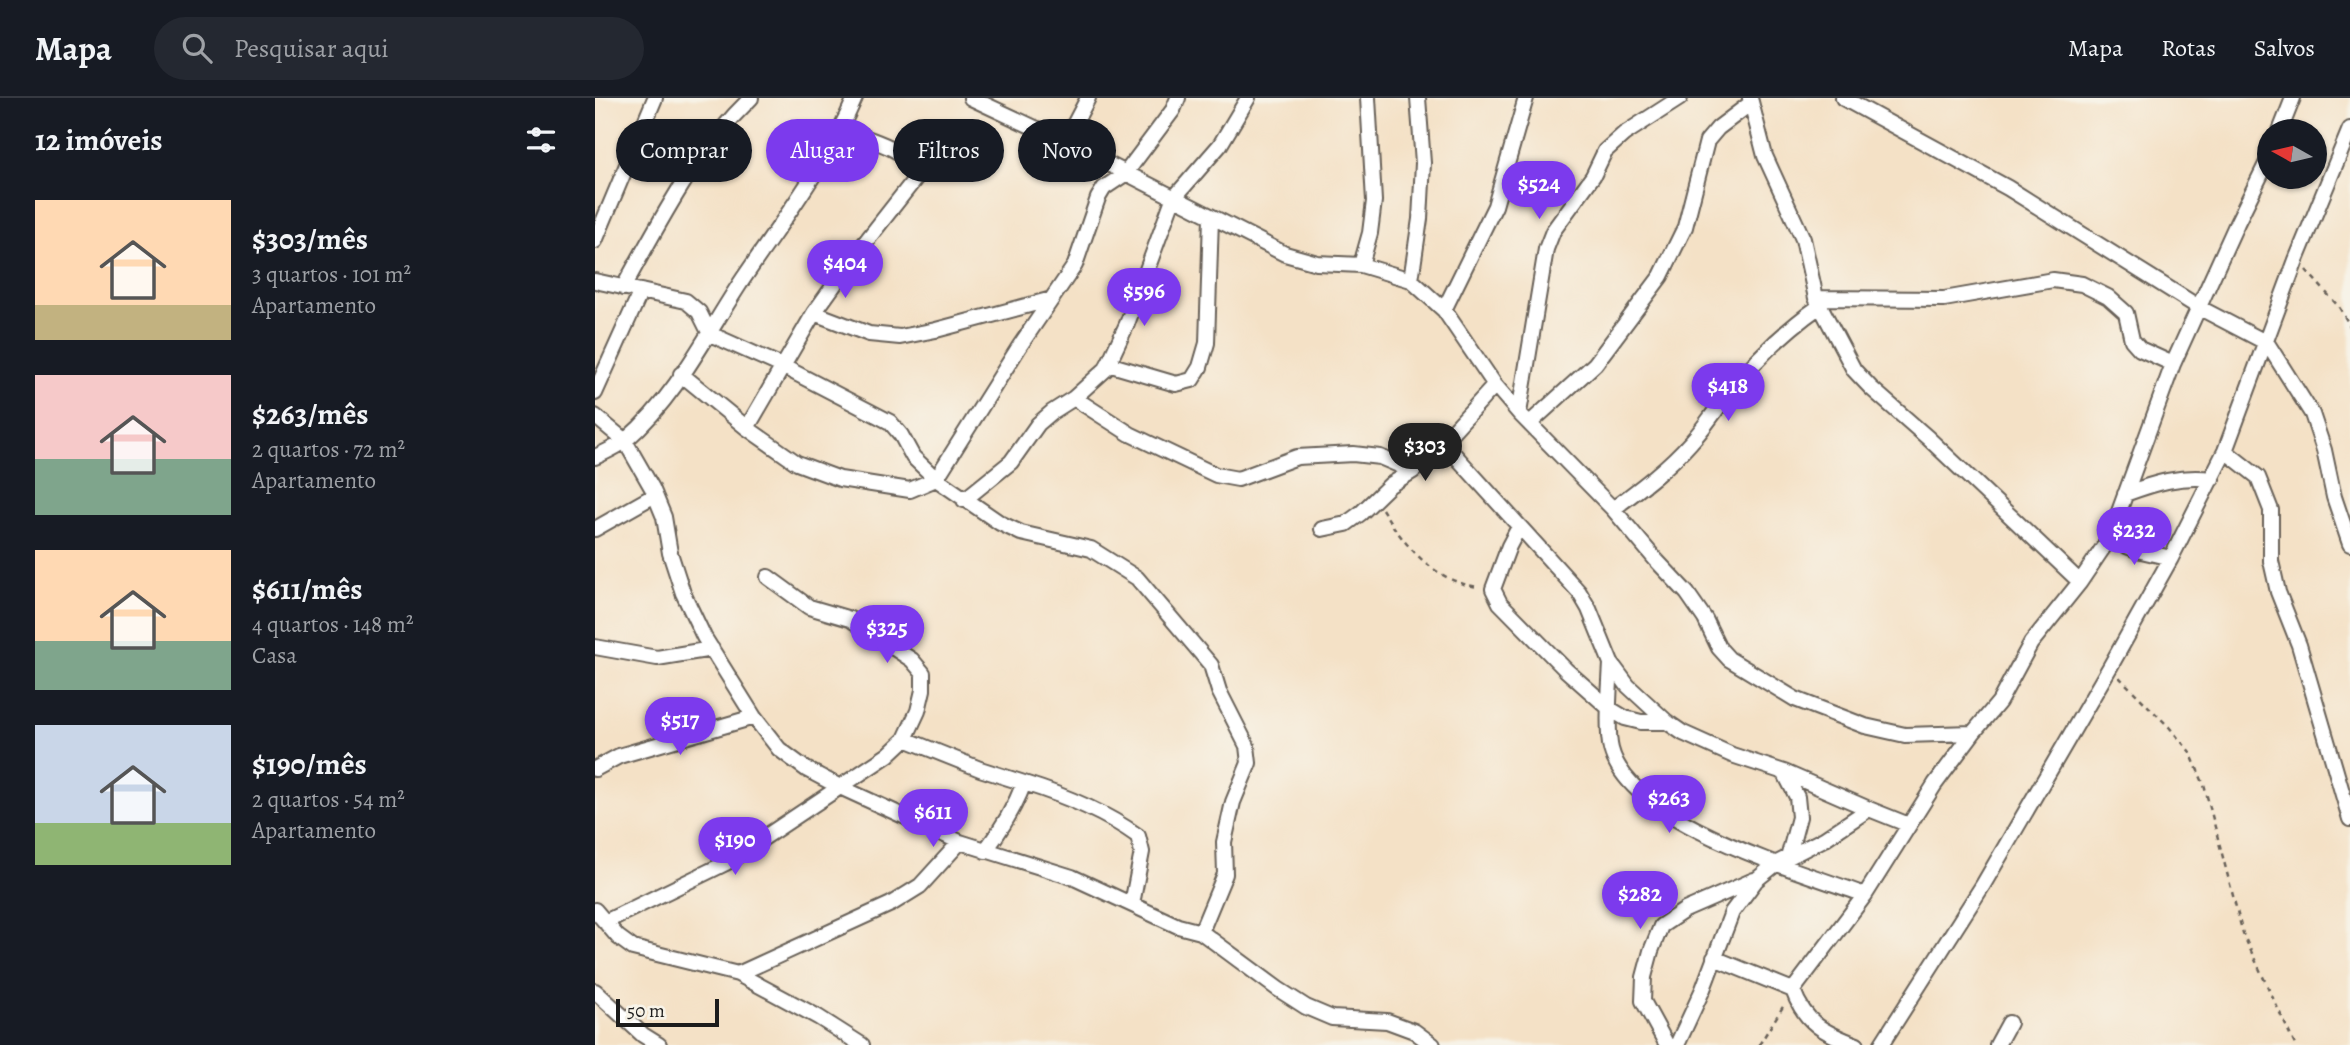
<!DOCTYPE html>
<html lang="pt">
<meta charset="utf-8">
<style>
:root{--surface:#171b24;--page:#242831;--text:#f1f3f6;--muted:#9ea1a6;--line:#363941;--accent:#7c3aed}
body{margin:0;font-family:Alegreya,serif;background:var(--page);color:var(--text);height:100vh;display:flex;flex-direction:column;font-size:26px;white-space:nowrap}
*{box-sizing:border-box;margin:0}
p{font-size:23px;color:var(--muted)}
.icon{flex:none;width:38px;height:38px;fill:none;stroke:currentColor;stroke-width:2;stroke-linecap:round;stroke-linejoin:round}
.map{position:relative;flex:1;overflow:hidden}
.details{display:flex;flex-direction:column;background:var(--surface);width:595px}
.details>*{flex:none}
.top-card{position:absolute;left:21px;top:21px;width:665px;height:63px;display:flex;gap:14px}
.needle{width:46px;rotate:278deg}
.fabs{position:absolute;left:1662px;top:21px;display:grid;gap:14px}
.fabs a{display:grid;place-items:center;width:70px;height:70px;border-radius:50%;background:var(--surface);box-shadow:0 2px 5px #0004;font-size:35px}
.scale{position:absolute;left:21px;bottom:18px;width:103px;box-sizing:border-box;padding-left:7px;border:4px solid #1c1c1c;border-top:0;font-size:19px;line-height:24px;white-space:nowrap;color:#1c1c1c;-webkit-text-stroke:5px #f7f3e8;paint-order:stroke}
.price{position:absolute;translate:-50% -60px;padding:0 16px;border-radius:24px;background:var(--accent);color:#fff;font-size:23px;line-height:46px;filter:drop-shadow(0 2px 4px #0008)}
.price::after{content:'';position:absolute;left:50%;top:42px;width:21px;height:16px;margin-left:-10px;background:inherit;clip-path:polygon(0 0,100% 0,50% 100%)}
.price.on{background:#222;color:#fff}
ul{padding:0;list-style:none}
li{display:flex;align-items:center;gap:21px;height:175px;padding:0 35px}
li span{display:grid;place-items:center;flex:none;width:196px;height:140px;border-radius:0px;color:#555}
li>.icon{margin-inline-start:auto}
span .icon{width:84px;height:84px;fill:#fffc;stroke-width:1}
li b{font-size:30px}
h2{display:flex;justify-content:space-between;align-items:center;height:84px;padding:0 35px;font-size:30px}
.tag{padding:0 24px;border-radius:32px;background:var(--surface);box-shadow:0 2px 5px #0004;font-size:24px;line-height:63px}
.tag.on{background:var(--accent);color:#fff}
header{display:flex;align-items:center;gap:42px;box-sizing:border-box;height:98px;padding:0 35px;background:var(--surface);border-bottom:2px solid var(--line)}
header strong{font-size:33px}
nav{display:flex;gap:38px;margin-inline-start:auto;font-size:24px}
.search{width:490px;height:63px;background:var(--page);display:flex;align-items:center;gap:18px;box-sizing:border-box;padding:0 24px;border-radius:38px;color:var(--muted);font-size:26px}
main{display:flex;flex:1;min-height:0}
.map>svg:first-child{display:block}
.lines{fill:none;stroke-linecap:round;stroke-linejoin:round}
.minor-casing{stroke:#686158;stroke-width:18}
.path{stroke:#686158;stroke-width:2.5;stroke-dasharray:5 5;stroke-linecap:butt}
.minor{stroke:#fff;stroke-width:14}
</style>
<header>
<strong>Mapa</strong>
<div class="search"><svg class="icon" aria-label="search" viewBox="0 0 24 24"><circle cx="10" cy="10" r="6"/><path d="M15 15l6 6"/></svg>Pesquisar aqui</div>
<nav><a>Mapa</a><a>Rotas</a><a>Salvos</a></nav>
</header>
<main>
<section class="details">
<h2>12 imóveis<svg class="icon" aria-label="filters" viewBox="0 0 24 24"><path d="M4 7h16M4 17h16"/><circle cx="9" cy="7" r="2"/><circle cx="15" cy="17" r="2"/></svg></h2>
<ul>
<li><span style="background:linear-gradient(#ffd9b3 75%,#c2b280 0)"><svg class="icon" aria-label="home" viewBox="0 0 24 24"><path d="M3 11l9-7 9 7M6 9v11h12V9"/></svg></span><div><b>$303/mês</b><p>3 quartos · 101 m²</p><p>Apartamento</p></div></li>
<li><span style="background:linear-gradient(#f6c9c9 60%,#7fa58c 0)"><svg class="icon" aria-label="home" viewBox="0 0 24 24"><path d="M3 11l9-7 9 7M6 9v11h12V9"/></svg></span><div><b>$263/mês</b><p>2 quartos · 72 m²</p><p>Apartamento</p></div></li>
<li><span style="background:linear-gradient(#ffd9b3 65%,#7fa58c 0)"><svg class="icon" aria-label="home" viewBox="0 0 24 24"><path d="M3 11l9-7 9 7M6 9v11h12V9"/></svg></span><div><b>$611/mês</b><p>4 quartos · 148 m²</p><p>Casa</p></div></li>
<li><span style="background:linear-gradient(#c9d6e8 70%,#8fb573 0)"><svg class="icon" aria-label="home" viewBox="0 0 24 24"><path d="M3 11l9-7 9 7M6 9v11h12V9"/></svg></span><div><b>$190/mês</b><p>2 quartos · 54 m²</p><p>Apartamento</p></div></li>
</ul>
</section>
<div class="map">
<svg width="1755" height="947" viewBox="0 0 1755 947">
<rect width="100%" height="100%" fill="#f7f3e8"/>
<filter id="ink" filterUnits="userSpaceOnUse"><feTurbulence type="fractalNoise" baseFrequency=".0143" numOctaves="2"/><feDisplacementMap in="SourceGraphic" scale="14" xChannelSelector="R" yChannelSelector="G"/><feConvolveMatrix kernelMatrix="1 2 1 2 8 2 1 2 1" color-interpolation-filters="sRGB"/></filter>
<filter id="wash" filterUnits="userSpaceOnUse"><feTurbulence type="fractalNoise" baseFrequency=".00686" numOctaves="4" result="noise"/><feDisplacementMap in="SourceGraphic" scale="28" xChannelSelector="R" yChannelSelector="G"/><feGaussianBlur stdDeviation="1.57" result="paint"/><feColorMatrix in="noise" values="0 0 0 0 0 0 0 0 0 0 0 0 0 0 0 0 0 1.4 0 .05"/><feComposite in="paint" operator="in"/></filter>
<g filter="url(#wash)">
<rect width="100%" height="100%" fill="#f4e1c6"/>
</g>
<g filter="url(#ink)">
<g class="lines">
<defs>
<path id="minor" d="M376,0l94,44 220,112 32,9 44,2 50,15 33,30 51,75 24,28 94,96 43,51 31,33 18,26 14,29 10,11 66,40 70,27 40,9 68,-2
M1155,0l15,58 38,83 13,59 38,72 17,18 57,50 152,144
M1248,0l165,90 192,120 67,35 45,71 12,36 10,47 16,47
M1685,33l13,-33
M470,44l23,-44
M0,143l60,-143
M766,167l9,-32 4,-32 -6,-103
M816,182l9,-61 3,-56 -5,-65
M0,183l91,20 13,11 11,22 72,32 108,56 11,13 12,22 23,22 64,44 21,10 70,16 46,29 74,87 8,26 28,55 2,17 -16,39 -9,40 1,32 -24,58
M28,190c38,-68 71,-135 128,-190
M1221,200l128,1 109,-19 29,4 26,13 18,16 6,27 8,9 33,15
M849,212l51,-104 31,-108
M219,215l55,21 31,3 36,-7 116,-31
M513,266l68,20 16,-4 8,-13 7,-24 4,-125
M86,276l66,54 50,35 43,16 70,11 26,-11 83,-132 56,-82 23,-67 6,-10 21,-14 48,-64 5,-12
M0,295l46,-102
M479,300l56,36 86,41 22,4 59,-22 56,-3 27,3 33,14
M924,315l27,-164 7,-18 40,-55 12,-25 19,-17 56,-36
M0,318l30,25 27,47 12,29 6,36 13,40 21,44 50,80 25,32 27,20 34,18 120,55 112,35 106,49 23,6 77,57 28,18 26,11 55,3 27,10 19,14
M935,325l65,-59 66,-88 24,-49 22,-86 11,-13 33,-25
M152,330l67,-115 46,-64 55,-70 2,-11c-17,-22 -51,-29 -75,-39
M848,344l136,150 10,17 22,54 17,23 39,36 16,11 49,22 52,17 85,37
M1630,353l33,26 13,33v51l7,31 21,53 51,174
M0,359c10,-5 23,-10 32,-18 50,-43 80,-106 116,-160 39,-58 84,-116 112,-181
M1530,396c30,-11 55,-19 87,-15
M369,402l47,-38 27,-38 14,-12 22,-14 32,-29 21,-45 46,-125 47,-54 28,-47
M1018,411c28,-21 55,-41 78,-67 13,-14 24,-31 36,-47 27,-34 57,-64 93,-89
M924,429l-10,19 -16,43 7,14 66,67 44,39 15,9 16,4h26
M0,431l60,-34
M727,431l24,-5 15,-11 29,-28 23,-14 17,-15 65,-71
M1514,441l28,11 34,8
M0,549l62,11 55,-9
M1016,565c-1,22 -5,67 0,86 19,75 187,121 254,146
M310,641l75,30 44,14c-10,26 -22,46 -39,68
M0,671l24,-13 135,-39
M1189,674l13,25 2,20 -11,41
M429,685c39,12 82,30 114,53l4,16 -10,52
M0,812l23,27 15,11 105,26 80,43 44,28
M10,824l121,-59 162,-108 17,-16 13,-28 5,-21v-17l-11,-13 -62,-41 -41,-12 -41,-30
M1119,860l79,32c12,34 32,43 64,55
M143,876l153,-70 29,-18 40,-44
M1198,892l72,-95 70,-111 38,-51 26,-31 32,-59 49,-61 29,-43 64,-175 64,-141 33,-67
M0,893l48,44 16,10
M1072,947l-24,-44 1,-24 7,-26 10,-25 24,-16 69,-30
M1082,947l26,-56 29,-77 24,-32 21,-17 47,-24 45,-30 40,16
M1286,947l102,-160 127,-218 61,-109 54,-107 71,-191 54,-131
M1402,947l12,-22"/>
</defs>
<use href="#minor" class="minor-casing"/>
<path class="path" d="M1711,172l33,37 11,19
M787,411c22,36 53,74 98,78
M1524,579l50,50 21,25 14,33 39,149 52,111
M1164,947l25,-40"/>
<use href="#minor" class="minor"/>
</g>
</g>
</svg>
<div class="fabs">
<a><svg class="needle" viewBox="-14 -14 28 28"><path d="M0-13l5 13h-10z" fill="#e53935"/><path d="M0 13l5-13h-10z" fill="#9ea1a6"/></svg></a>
</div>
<div class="scale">50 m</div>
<b class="price" style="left:944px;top:123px">$524</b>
<b class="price" style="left:250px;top:202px">$404</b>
<b class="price" style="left:549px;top:230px">$596</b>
<b class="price" style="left:1133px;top:325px">$418</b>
<b class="price on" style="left:830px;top:385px">$303</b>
<b class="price" style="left:1539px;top:469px">$232</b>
<b class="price" style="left:292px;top:567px">$325</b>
<b class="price" style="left:85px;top:659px">$517</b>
<b class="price" style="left:1074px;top:737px">$263</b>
<b class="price" style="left:338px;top:751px">$611</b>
<b class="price" style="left:140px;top:779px">$190</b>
<b class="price" style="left:1045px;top:833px">$282</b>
<div class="top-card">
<a class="tag">Comprar</a>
<a class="tag on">Alugar</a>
<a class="tag">Filtros</a>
<a class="tag">Novo</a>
</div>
</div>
</main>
